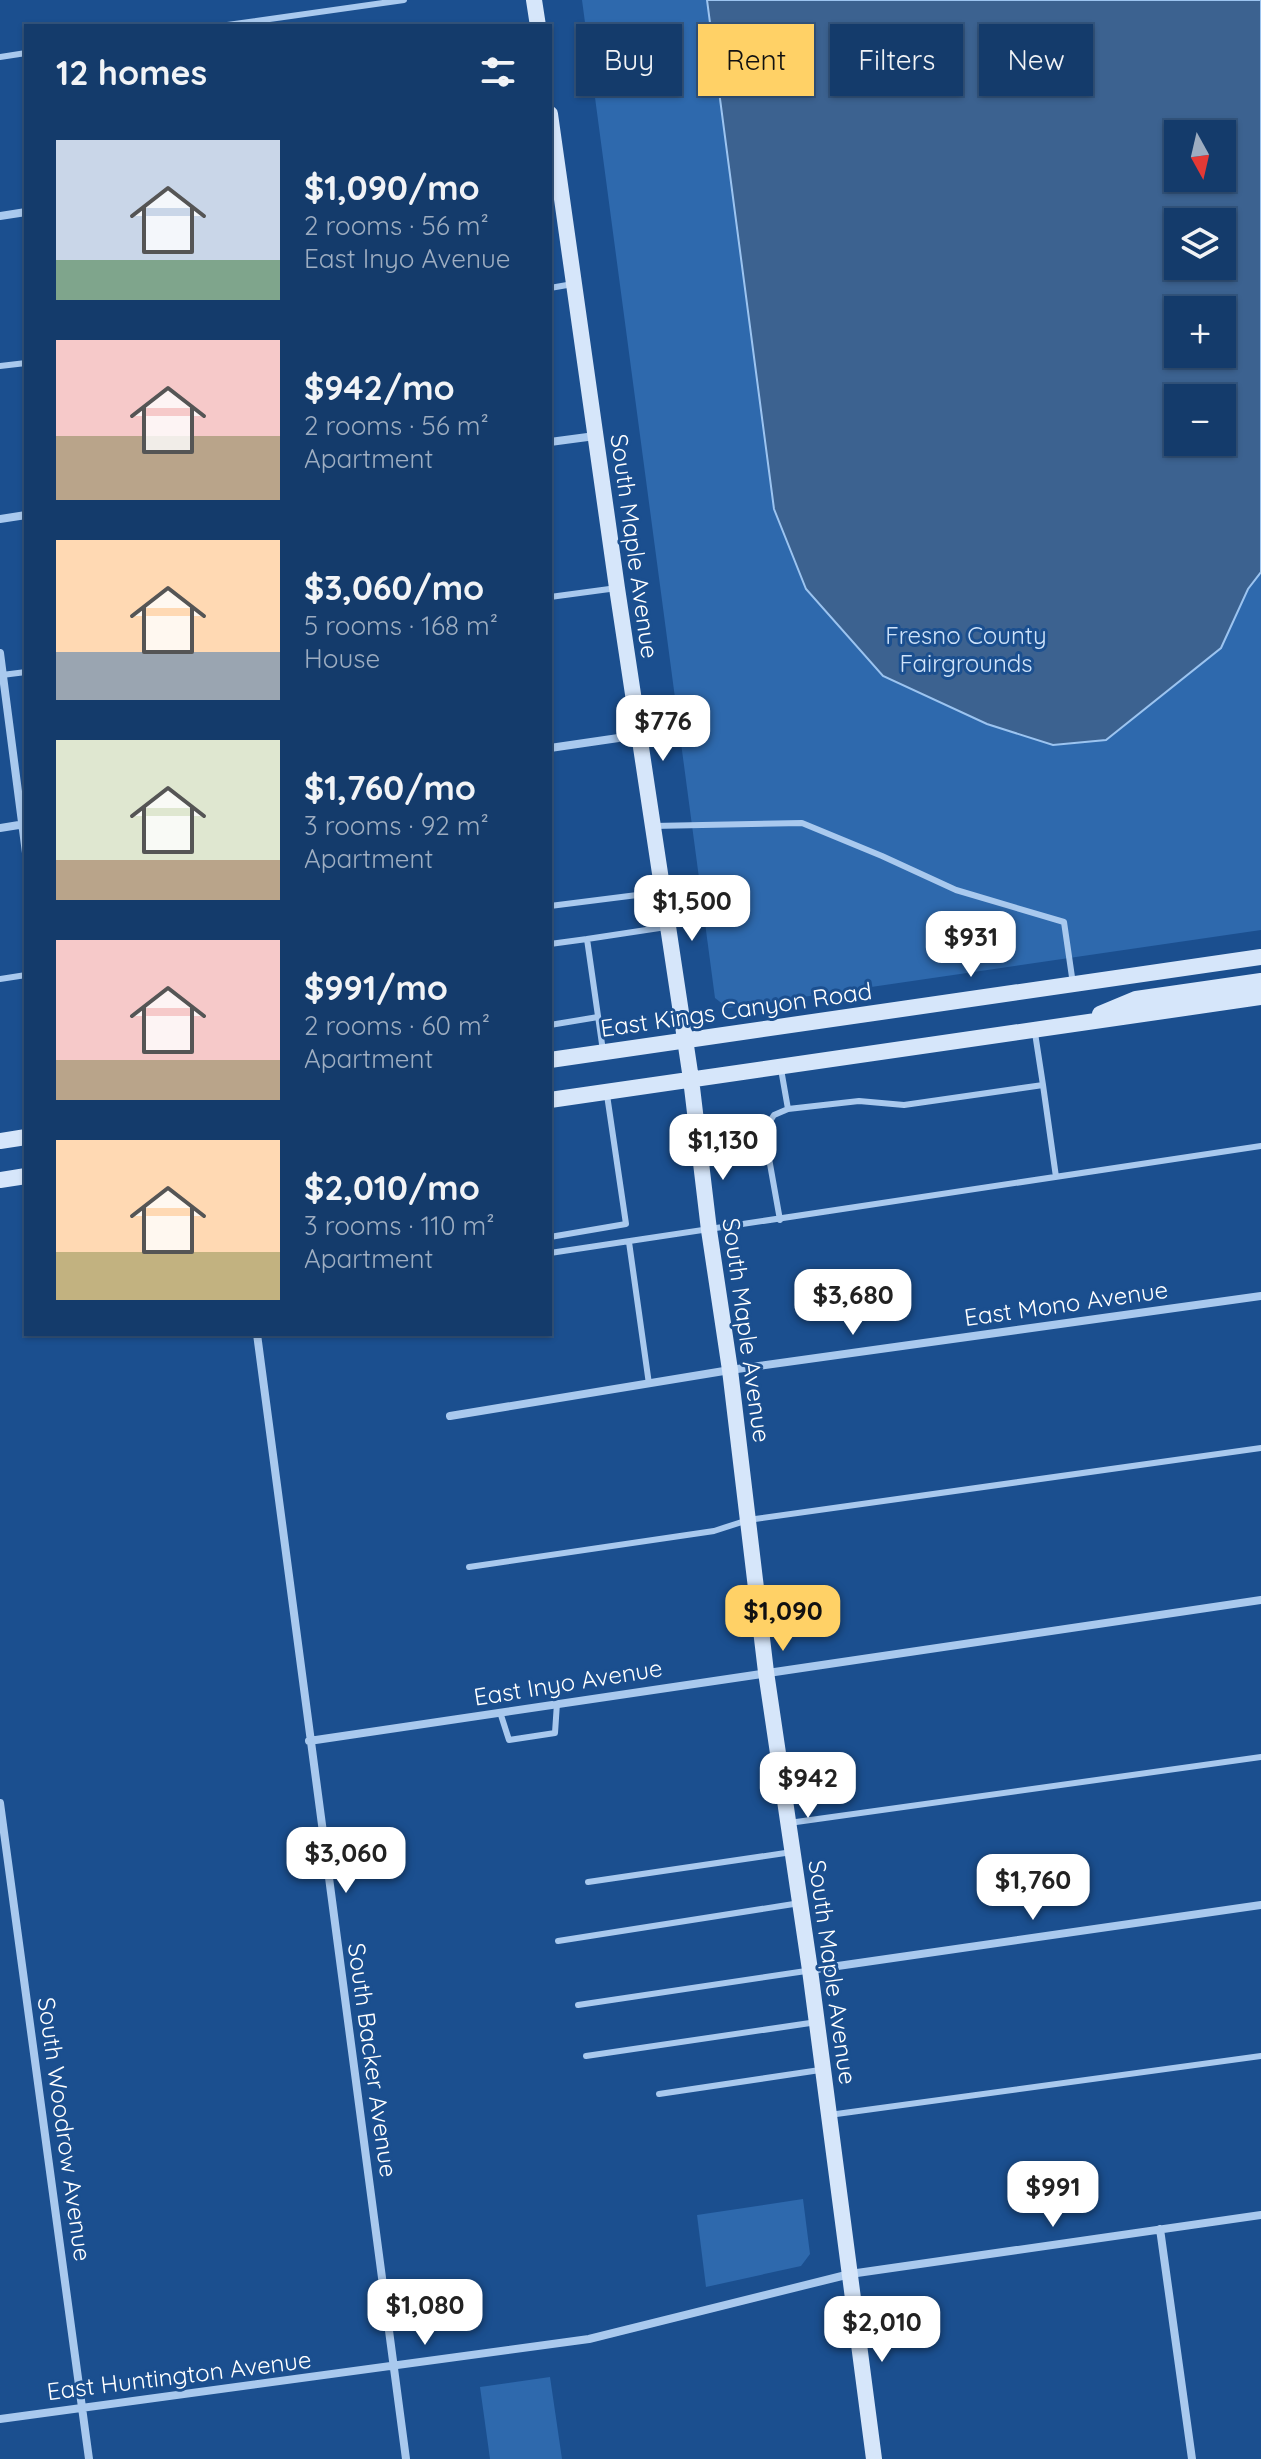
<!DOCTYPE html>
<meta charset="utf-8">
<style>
:root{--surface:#143b6b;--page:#214673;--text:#f1f3f6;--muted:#9dadc1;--line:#33557e;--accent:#ffd166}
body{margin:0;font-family:Quicksand,sans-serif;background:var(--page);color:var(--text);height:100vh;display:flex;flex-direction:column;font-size:30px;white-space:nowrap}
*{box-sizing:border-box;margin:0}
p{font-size:26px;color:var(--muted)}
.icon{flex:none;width:44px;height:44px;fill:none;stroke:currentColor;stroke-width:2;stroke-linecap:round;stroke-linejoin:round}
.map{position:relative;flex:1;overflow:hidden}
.sheet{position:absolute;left:24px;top:24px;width:528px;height:1312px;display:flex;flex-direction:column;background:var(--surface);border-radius:0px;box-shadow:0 2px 6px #0004,0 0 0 2px var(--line)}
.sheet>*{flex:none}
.guide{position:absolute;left:576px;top:24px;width:564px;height:72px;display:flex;gap:16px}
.needle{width:52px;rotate:172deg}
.fabs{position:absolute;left:1164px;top:120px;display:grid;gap:16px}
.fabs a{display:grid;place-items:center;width:72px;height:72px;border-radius:0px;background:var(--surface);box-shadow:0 2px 6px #0004,0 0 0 2px var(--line);font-size:40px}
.price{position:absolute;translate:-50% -68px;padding:0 18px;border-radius:16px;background:#fff;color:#222;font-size:26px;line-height:52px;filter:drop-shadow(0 2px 4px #0008)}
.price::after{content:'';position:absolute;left:50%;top:48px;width:24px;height:18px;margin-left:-12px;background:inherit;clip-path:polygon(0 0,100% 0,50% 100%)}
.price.current{background:var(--accent);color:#111}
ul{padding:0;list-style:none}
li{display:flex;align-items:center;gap:24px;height:200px;padding:0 32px}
li span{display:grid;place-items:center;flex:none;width:224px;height:160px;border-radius:0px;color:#555}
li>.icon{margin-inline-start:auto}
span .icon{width:96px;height:96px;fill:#fffc;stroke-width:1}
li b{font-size:34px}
h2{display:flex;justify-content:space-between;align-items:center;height:96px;padding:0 32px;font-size:34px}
.chip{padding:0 28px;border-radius:0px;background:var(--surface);box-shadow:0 2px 6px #0004,0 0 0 2px var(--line);font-size:28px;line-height:72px}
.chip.current{background:var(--accent);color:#111}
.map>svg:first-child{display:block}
.green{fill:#2e69ad;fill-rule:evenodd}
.water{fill:#3c6290;stroke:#9cc4f0;stroke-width:2;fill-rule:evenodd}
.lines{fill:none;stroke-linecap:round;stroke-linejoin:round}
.lane{stroke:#a9c9ee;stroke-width:6}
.street{stroke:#a9c9ee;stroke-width:8}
.secondary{stroke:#d6e6fa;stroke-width:16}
.labels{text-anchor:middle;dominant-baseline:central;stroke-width:6;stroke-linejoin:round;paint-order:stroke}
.street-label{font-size:24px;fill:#fff;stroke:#1b4f8f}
.park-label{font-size:24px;fill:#cfe3fa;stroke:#1b4f8f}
</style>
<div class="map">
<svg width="1261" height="2459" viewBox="0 0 1261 2459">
<rect width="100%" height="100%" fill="#1b4f8f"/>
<path class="green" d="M582,0h679v930l-533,78 -13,-10zM1178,134h44v44h-44zM1178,222h44v44h-44zM1178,310h44v44h-44zM1178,398h44v44h-44z
M803,2199l7,55 -9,12 -95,21 -9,-72z
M550,2377l12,82h-72l-10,-72z"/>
<path class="water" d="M707,0h554v572l-13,17 -27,59 -115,92 -53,5 -66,-21 -104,-48 -77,-87 -32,-80zM1178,134h44v44h-44zM1178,222h44v44h-44zM1178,310h44v44h-44zM1178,398h44v44h-44z"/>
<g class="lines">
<path class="lane" d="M220,26l184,-26
M0,57l26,-4
M550,288l23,-4
M0,366l26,-3
M550,597l67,-9
M2,675l24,-3
M653,826l149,-3 80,33 74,34 108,32 9,62
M550,906l111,-14
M550,944l37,-5
M0,979l26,-4
M550,1025l48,-8
M603,1051l-16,-112 79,-12
M781,1069l7,40
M1043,1085l13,92
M780,1220l-15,-84 2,-10 7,-11 14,-6 71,-8 45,4 139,-20 -8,-52
M550,1237l76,-13 -19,-129
M629,1242l20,142
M550,1253l711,-107
M469,1567l245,-36 34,-11 513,-72
M500,1712l9,28 46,-7 2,-30
M789,1823l472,-66
M588,1882l204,-30
M558,1941l242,-38
M578,2005l228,-34
M586,2056l231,-34
M659,2094l161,-24
M829,2115l432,-59"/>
<path class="street" d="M0,216l26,-4
M550,442l45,-6
M0,519l26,-4
M0,653l26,200
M550,748l89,-13
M0,828l25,-4
M257,1334l149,1125
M450,1416l280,-46 531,-74
M309,1741l952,-141
M0,1803l89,656
M810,1970l451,-65
M1160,2229l32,230
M0,2419l589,-80 261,-65 411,-59"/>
<path class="secondary" d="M534,0l4,26
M550,114l67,474 74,491 18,151 21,140 36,302 44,298 64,489
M1100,1014l36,-15 125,-18
M550,1060l711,-103
M550,1100l711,-103
M0,1141l26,-4
M0,1180l26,-4"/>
</g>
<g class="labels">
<g class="street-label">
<text transform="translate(635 546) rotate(82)">South Maple Avenue</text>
<text transform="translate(736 1009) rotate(-8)">East Kings Canyon Road</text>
<text transform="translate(1066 1303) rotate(-8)">East Mono Avenue</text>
<text transform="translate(747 1330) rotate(82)">South Maple Avenue</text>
<text transform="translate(568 1682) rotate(-9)">East Inyo Avenue</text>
<text transform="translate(833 1972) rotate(82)">South Maple Avenue</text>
<text transform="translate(373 2060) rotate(82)">South Backer Avenue</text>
<text transform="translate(65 2129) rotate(82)">South Woodrow Avenue</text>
<text transform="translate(179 2375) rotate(-7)">East Huntington Avenue</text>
</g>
<g class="park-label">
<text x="966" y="635">Fresno County<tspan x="966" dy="28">Fairgrounds</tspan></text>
</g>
</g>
</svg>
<div class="fabs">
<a><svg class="needle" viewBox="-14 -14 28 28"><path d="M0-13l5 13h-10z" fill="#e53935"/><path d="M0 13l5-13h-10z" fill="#9dadc1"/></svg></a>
<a><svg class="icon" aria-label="layers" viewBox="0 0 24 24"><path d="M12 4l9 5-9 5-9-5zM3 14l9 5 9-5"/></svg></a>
<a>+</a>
<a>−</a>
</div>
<b class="price" style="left:663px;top:763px">$776</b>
<b class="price" style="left:692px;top:943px">$1,500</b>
<b class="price" style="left:971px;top:979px">$931</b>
<b class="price" style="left:723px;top:1182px">$1,130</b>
<b class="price" style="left:853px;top:1337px">$3,680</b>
<b class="price current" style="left:783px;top:1653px">$1,090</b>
<b class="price" style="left:808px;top:1820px">$942</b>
<b class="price" style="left:346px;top:1895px">$3,060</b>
<b class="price" style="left:1033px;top:1922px">$1,760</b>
<b class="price" style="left:1053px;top:2229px">$991</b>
<b class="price" style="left:425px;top:2347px">$1,080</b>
<b class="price" style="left:882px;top:2364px">$2,010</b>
<div class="guide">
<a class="chip">Buy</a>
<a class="chip current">Rent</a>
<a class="chip">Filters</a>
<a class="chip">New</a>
</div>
<section class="sheet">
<h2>12 homes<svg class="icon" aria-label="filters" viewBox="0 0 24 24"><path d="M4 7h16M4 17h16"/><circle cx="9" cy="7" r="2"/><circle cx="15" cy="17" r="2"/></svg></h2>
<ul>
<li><span style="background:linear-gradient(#c9d6e8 75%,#7fa58c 0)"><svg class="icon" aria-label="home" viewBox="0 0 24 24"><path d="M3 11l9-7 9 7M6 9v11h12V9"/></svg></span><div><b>$1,090/mo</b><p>2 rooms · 56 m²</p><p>East Inyo Avenue</p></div></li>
<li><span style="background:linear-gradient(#f6c9c9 60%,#b9a48a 0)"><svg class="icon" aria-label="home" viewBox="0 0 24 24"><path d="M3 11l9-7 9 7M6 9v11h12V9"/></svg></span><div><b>$942/mo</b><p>2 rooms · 56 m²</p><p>Apartment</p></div></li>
<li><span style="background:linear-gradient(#ffd9b3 70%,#9aa5b1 0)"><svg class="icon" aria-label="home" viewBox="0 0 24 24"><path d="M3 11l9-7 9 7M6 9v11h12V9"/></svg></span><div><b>$3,060/mo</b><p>5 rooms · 168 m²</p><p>House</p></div></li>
<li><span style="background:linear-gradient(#dfe7d0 75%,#b9a48a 0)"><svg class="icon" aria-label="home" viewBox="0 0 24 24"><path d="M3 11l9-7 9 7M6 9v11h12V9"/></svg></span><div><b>$1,760/mo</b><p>3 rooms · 92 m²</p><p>Apartment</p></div></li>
<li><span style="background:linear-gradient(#f6c9c9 75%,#b9a48a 0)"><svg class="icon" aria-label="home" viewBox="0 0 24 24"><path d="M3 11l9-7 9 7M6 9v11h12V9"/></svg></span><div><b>$991/mo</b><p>2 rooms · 60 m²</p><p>Apartment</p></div></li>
<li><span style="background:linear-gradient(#ffd9b3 70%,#c2b280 0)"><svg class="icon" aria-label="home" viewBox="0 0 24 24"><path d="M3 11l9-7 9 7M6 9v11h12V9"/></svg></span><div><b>$2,010/mo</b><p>3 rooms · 110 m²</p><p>Apartment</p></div></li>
</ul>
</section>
</div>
